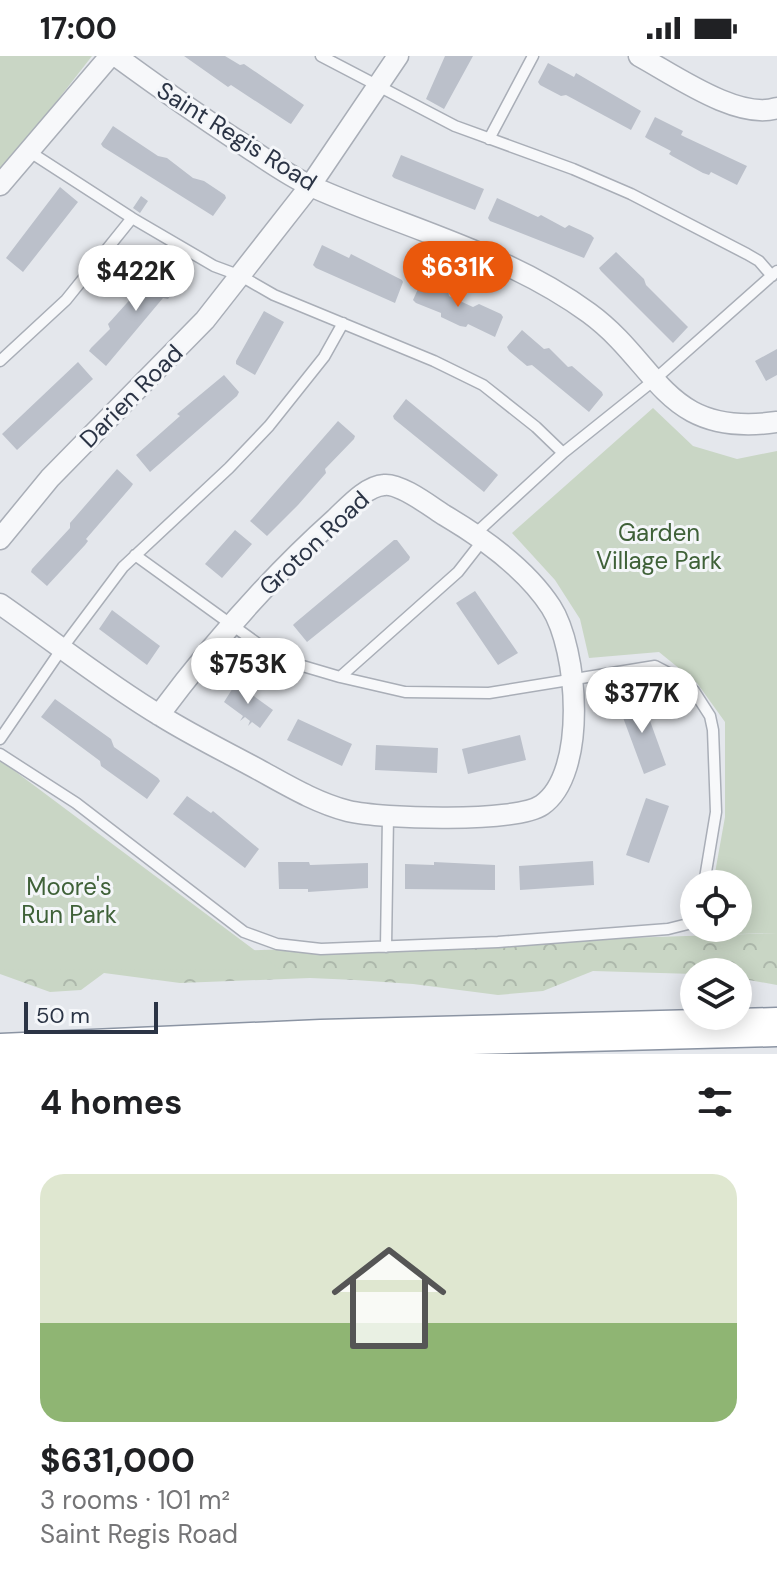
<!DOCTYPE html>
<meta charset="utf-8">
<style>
:root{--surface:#fff;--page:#f6f6f6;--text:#202124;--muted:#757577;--accent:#ea580c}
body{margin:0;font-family:"DM Sans",sans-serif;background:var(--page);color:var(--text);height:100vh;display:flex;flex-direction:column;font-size:30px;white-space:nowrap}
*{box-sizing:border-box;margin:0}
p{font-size:26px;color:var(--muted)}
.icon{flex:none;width:44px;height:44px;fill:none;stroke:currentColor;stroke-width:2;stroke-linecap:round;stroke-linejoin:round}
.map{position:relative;height:998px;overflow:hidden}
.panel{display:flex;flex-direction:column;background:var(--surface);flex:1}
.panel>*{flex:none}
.tools{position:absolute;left:680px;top:814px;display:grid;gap:16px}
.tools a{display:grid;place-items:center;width:72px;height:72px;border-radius:50%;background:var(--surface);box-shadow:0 4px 20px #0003;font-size:40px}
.scale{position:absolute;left:24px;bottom:20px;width:134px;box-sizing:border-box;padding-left:8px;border:4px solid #2b3445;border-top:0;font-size:22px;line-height:28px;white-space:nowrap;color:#2b3445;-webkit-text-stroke:6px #f4f6f9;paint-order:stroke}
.price{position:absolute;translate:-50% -68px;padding:0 18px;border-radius:28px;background:#fff;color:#222;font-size:26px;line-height:52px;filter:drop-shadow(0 2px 4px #0008)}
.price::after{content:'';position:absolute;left:50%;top:48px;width:24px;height:18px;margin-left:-12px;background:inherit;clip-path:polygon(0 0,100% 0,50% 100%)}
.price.current{background:var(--accent);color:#fff}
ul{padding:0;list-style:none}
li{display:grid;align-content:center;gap:16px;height:424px;padding:0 40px}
li span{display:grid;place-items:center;height:248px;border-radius:24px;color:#555}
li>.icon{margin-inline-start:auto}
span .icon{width:144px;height:144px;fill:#fffc;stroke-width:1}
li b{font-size:34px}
h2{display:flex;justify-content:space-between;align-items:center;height:96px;padding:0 40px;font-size:34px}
.status{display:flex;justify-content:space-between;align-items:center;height:56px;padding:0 40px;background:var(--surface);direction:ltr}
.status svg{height:22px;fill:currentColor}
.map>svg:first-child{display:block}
.forest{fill:url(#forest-crowns)}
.park{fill:#c9d6c5}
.building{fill:#bbc0ca}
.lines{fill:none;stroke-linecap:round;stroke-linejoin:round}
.service-casing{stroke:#a9aeb7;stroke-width:13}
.minor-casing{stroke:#a9aeb7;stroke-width:23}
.motorway-casing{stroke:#8b94a3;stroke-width:41}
.service{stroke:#f7f8fa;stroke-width:10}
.minor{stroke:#f7f8fa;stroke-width:20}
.motorway{stroke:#fff;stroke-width:38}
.labels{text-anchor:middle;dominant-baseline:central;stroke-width:6;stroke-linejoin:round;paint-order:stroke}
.street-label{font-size:24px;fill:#2b3445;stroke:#f4f6f9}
.park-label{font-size:24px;fill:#3f6138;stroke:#f4f6f9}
</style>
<div class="status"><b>17:00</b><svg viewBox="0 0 49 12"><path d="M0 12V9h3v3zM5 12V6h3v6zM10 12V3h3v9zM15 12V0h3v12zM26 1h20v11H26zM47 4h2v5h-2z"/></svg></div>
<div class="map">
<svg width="777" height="998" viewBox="0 0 777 998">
<defs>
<pattern id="forest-crowns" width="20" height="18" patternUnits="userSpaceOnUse" patternTransform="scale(2)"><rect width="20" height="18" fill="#c9d6c5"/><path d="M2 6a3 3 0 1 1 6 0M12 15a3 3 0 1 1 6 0" fill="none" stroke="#adb8ab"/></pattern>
</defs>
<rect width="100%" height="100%" fill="#e4e7ec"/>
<path class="forest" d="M0,714l230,181 547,-18v52l-39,-7v-6l-44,2 -101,-3 -50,20 -45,4 -85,-11 -58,-4 -45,-2 -130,5 -76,-10 -23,17 -31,2 -50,-18z"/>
<path class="park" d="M0,0h92l-92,118z
M653,352l40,38 44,13 40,-8v482l-73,2 1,-7h33v-44h-25l12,-67v-95l-28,-39 -38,-31 -70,6 -9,-39 -25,-39 -43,-47z
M0,704l281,210 -281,-1z"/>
<path class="building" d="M184,0h41l15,9 4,-1 60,41 -13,19 -2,-1 -58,-38 -3,2z
M445,0h28l-29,53 -18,-10z
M548,7l26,14 2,-4 65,38 -10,19 -65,-35 -5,1 -21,-11 -2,-3z
M655,61l28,14 -2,4 4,2 62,29 -10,19 -26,-13 -2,3 -6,-2 -31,-17 -3,-2 2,-3 -23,-12 -3,-2z
M113,70l45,30 9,2 26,20 11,3 21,14 1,3 -13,18 -110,-69 -2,-3z
M401,99l83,34 -9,21 -81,-32 -2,-2z
M60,131l18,15 -55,70 -17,-14z
M141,140l7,5 -8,12 -7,-5z
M497,142l41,19 3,-2 24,13 4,-3 22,10 3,3 -10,20 -94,-37 -2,-3z
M322,189l27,13 2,-4 51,26 1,2 -8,21 -79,-35 -3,-3z
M616,196l28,27 2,6 42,42 -15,16 -72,-72 -2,-3z
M169,207l16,15 -1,2 -16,19 -5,-1 -57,68 -17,-15 2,-3 19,-19 -2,-5 36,-40 5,1z
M422,224l26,10 1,6 24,11 6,-3 22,10 2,3 -8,20 -27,-13 -2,3 -6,-1 -19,-9v-4l-25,-10 -3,-3z
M264,255l20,11 -29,53 -19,-11v-3z
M522,274l22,19 5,-1 19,19 4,-1 30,26 1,3 -14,17 -57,-47 -5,1 -18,-15 -2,-4z
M777,293v26l-11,6 -11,-20z
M78,306l15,17 -76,71 -15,-16z
M224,319l15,17 -2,4 -87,76 -14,-17 44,-39 -3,-2z
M406,343l90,74 2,2 -14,17 -90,-73 -1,-3z
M338,365l17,15 -1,3 -29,30 1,4 -28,32 -31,31 -17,-15 2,-2z
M117,413l16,15 -2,3 -45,52 2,2 -3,4 -38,41 -16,-14 1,-3 38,-41v-5z
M235,474l17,14 -30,34 -17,-14z
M394,484h3l13,17 -1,3 -102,82 -14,-17 2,-2z
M475,535l43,62 -20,12 -42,-62z
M112,554l48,36 -13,19 -48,-36z
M236,627l37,27 -13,18 -8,-6 -4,4 2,-5 -5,-4 -5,4 3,-5 -19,-14z
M641,640l25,69 -22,9 -26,-70z
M55,643l56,40 3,8 44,31 2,3 -13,18 -46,-33 -1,-5 -59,-44z
M298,663l54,25 -10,22 -55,-26z
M520,679l6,25 -58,14 -6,-25z
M376,689l62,3 -1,25 -62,-3z
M187,740l24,17 2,-2 46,38 -14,19 -72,-54z
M646,742l23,8 -20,57 -23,-8z
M593,805l1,24 -74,5 -1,-24z
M278,806h31l1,3 58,-2v25l-60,4v-3h-29z
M434,806l61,3v25l-90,-1v-25l29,1z"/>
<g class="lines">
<defs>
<path id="service" d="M321,0l134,70 118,43 58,25 116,60 12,7 13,15
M489,83l44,-83
M30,96l102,66 82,48 27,10 33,19 160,66 49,24 53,42 27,26
M0,305l66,-61 66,-82
M475,478l88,-81 90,-72 124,-110
M135,499l144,104 61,18 65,15 84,1 166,-27 27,14 12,11 16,25 3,14 3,82 -12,72
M340,621l118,-105 25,-32
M0,683l63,-92 60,-80 106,-99 40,-42 55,-69 19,-34
M0,698l76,49 168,129 33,12 44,5 177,-7 170,-13 20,-5 6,-5
M386,891l2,-131"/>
<path id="minor" d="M116,0c41,30 82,59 125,87 23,15 47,33 72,44 92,41 194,66 276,126 71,52 75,125 188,109
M639,0c35,19 100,65 138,52
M0,129l110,-129
M0,483l50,-61 155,-158 105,-134 88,-130
M0,548c52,36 107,80 161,112 29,18 59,33 89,49 32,17 63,37 98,46 33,8 168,12 194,-6 46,-32 36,-156 9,-198 -25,-39 -68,-69 -107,-92 -14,-9 -44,-32 -60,-30 -18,1 -37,23 -49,34 -66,59 -123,125 -176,196"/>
<path id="motorway" d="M0,997l321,-14 456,-12"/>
</defs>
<use href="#service" class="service-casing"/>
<use href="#minor" class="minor-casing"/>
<use href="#motorway" class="motorway-casing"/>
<use href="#service" class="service"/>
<use href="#minor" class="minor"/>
<use href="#motorway" class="motorway"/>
</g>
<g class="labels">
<g class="street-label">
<text transform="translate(237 80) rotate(32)">Saint Regis Road</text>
<text transform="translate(131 340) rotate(-45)">Darien Road</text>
<text transform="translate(314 487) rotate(-43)">Groton Road</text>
</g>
<g class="park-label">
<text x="659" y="476">Garden<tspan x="659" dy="28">Village Park</tspan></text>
<text x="69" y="830">Moore's<tspan x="69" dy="28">Run Park</tspan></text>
</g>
</g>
</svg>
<div class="tools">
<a><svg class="icon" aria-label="locate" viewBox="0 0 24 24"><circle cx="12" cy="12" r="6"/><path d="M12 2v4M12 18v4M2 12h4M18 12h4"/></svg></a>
<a><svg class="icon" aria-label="layers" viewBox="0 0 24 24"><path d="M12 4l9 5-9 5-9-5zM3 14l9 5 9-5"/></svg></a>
</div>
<div class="scale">50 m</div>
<b class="price current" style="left:458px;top:253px">$631K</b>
<b class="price" style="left:136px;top:257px">$422K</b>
<b class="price" style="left:248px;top:650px">$753K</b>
<b class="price" style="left:642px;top:679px">$377K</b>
</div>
<section class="panel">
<h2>4 homes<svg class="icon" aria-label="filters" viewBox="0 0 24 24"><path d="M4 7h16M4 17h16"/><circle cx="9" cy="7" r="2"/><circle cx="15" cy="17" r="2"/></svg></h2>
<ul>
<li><span style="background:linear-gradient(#dfe7d0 60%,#8fb573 0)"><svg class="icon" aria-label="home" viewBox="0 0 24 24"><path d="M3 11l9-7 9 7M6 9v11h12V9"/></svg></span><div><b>$631,000</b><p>3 rooms · 101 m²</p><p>Saint Regis Road</p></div></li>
</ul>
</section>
